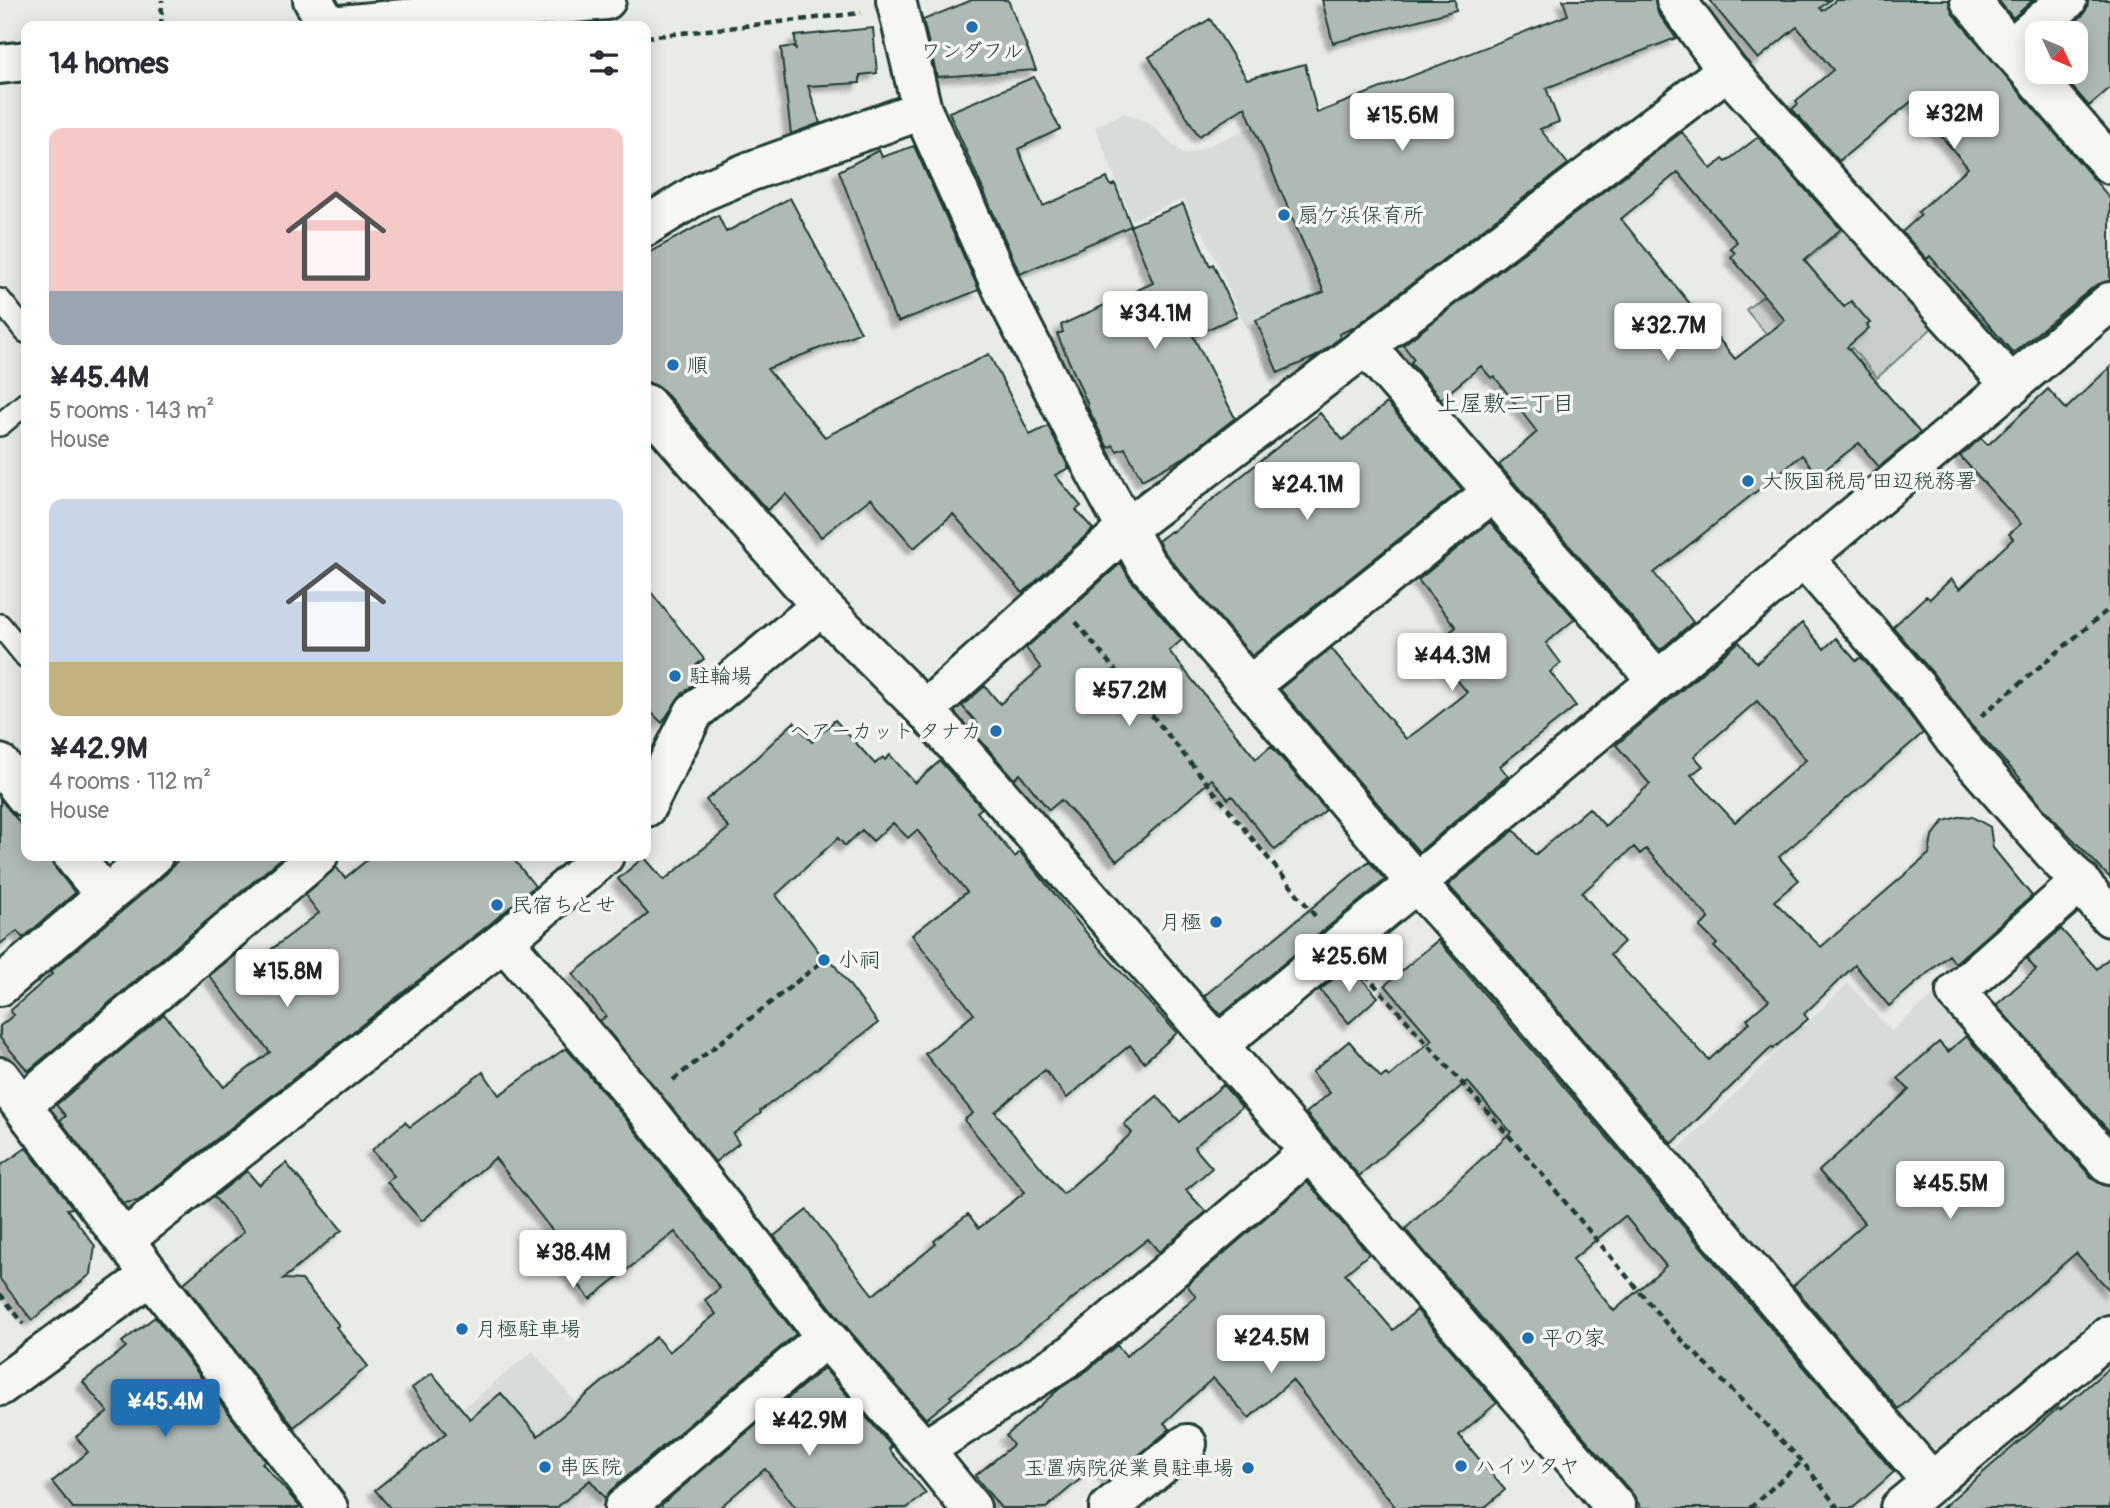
<!DOCTYPE html>
<meta charset="utf-8">
<style>
:root{--surface:#fff;--page:#f2f2f3;--text:#2b2b33;--muted:#7c7c81;--accent:#1f6fb2}
body{margin:0;font-family:Pangolin,"Klee One",sans-serif;background:var(--page);color:var(--text);height:100vh;display:flex;flex-direction:column;font-size:26px;white-space:nowrap}
*{box-sizing:border-box;margin:0}
p{font-size:23px;color:var(--muted)}
.icon{flex:none;width:38px;height:38px;fill:none;stroke:currentColor;stroke-width:2;stroke-linecap:round;stroke-linejoin:round}
.map{position:relative;flex:1;overflow:hidden}
.details{position:absolute;left:21px;top:21px;width:630px;height:840px;display:flex;flex-direction:column;background:var(--surface);border-radius:14px;box-shadow:0 4px 18px #0003}
.details>*{flex:none}
.needle{width:46px;rotate:134deg}
.fabs{position:absolute;left:2025px;top:21px;display:grid;gap:14px}
.fabs a{display:grid;place-items:center;width:63px;height:63px;border-radius:14px;background:var(--surface);box-shadow:0 4px 18px #0003;font-size:35px}
.price{position:absolute;translate:-50% -60px;padding:0 16px;border-radius:7px;background:#fff;color:#222;font-size:23px;line-height:46px;filter:drop-shadow(0 2px 4px #0008)}
.price::after{content:'';position:absolute;left:50%;top:42px;width:21px;height:16px;margin-left:-10px;background:inherit;clip-path:polygon(0 0,100% 0,50% 100%)}
.price.selected{background:var(--accent);color:#fff}
ul{padding:0;list-style:none}
li{display:grid;align-content:center;gap:14px;height:371px;padding:0 28px}
li span{display:grid;place-items:center;height:217px;border-radius:14px;color:#555}
li>.icon{margin-inline-start:auto}
span .icon{width:126px;height:126px;fill:#fffc;stroke-width:1}
li b{font-size:30px}
h2{display:flex;justify-content:space-between;align-items:center;height:84px;padding:0 28px;font-size:30px}
.map>svg:first-child{display:block}
.built{fill:#d8dcd8}
.green{fill:#c7cec9;stroke:#73867e;stroke-width:2}
.building{fill:#b0bab5;stroke:#1f3d34;stroke-width:2;fill-rule:evenodd;filter:url(#shadow)}
.lines{fill:none;stroke-linecap:round;stroke-linejoin:round}
.service-casing{stroke:#1f3d34;stroke-width:26}
.minor-casing{stroke:#1f3d34;stroke-width:44}
.tertiary-casing{stroke:#1f3d34;stroke-width:44}
.secondary-casing{stroke:#1f3d34;stroke-width:44}
.path{stroke:#1f3d34;stroke-width:4.5;stroke-dasharray:7 5;stroke-linecap:butt}
.service{stroke:#f6f6f2;stroke-width:21}
.minor{stroke:#f6f6f2;stroke-width:38}
.tertiary{stroke:#f6f6f2;stroke-width:38}
.secondary{stroke:#f6f6f2;stroke-width:38}
.poi-dot{fill:#1f6fb2;stroke:#f6f6f2;stroke-width:2.5}
.labels{text-anchor:middle;dominant-baseline:central;stroke-width:7;stroke-linejoin:round;paint-order:stroke}
.poi-label{font-size:21px;fill:#1f3d34;stroke:#f6f6f2;text-anchor:start}
.neighbourhood-label{font-size:23px;fill:#1f3d34;stroke:#f6f6f2}
</style>
<div class="map">
<svg width="2110" height="1508" viewBox="0 0 2110 1508">
<defs>
<filter id="shadow"><feDropShadow dx="-6" dy="6" stdDeviation="2" flood-color="#0004"/></filter>
</defs>
<rect width="100%" height="100%" fill="#e9ebe7"/>
<filter id="ink" filterUnits="userSpaceOnUse"><feTurbulence type="fractalNoise" baseFrequency=".0143" numOctaves="2"/><feDisplacementMap in="SourceGraphic" scale="14" xChannelSelector="R" yChannelSelector="G"/><feConvolveMatrix kernelMatrix="1 2 1 2 8 2 1 2 1" color-interpolation-filters="sRGB"/></filter>
<g filter="url(#ink)">
<path class="built" d="M1308,109l89,209 -116,87 -79,-175 -5,2 -13,-33 -52,21 -37,-93 28,-14 25,9 37,33 85,-35z
M1848,983l43,48 49,-41 170,175v170l-179,146 -270,-315z
M533,1351l109,132 -30,25h-182l64,-62 -31,-38z"/>
<path class="green" d="M1852,222l89,98 -64,58 -25,-30 -20,17 -12,33 -74,-88z"/>
<path class="building" d="M972,0h36l28,70 -99,7 -14,-57z
M1322,0h133l1,10 -123,33z
M1563,0h92l3,13 18,25 -130,50 13,34 -19,7 28,35 -213,163 -16,7 1,4 -25,19 -37,16 -22,-53 68,-28 -79,-185 -46,29 -50,-79 61,-38 37,60 58,-15 12,49 251,-98z
M1709,0h121l-10,8 3,3 13,-11h113l4,14 157,184v83l-14,4 -83,68 -83,-97 -3,3 -25,-27 19,-17 -3,-3 50,-44 -56,-67 -73,60 -47,-52 6,-5 -2,-3 37,-31 -36,-43 -39,32z
M1998,0h35l-20,18z
M2088,0h22v88l-21,18 -30,-34h17v-39h-14l20,-17 5,-8z
M873,28l4,45 -17,2v8l-52,3 12,37 -29,11 -10,-86 13,-2 2,5 -1,-15z
M1034,77l26,52 -42,20 25,57 64,-28 4,8 4,-2 16,42 -111,48 -71,-162z
M1682,132l29,37 12,-10 3,3 32,-25 83,92 -37,31 40,47 7,-6 19,22 -3,2 2,3 -22,19 73,86 -41,34 -20,-24 -41,32 -16,-20 -148,118 39,49 -33,28 -161,-185 38,-33 -43,-56 -3,2 -10,-12 -40,33 -20,-24 -10,-13 3,-3 -11,-14zM1678,172l59,70 -7,6 5,5 -4,4 54,63 -50,39 -114,-140z
M914,146l65,144 -81,32 -1,-4 -2,1 -56,-148 40,-21 3,7z
M790,198l71,134 -94,37 58,68 164,-83 41,81 18,-9 21,42 -14,7 26,31 -5,4 17,19 -70,64 -70,-79 -39,34 -43,-50 -50,39 -35,-43 -19,16 -104,-120 -17,-9v-127l72,-39 8,17z
M1183,204l27,62 3,-2 24,52 -44,20 42,82 -50,39 -43,23 -17,-32 -8,3 -4,-6 -5,3 -21,-42 1,-1 -31,-71 6,-2 -2,-7 92,-42 -23,-57z
M2110,367v511l-65,-68 -26,-30 2,-1 -51,-55 -37,-51 -40,-46 33,-31 4,3 21,-20 9,10 53,-50 -4,-5 12,-10 -61,-68 21,-18 7,7 60,-56 18,20z
M1387,403l75,86 -210,167 -88,-104 -6,-11 13,-10 1,1 148,-119 23,27z
M1490,522l85,97 -29,24 15,20 -11,9 26,34 -76,60 8,10 -89,76 -139,-163 51,-41 75,91 14,-10 47,-37 -36,-44 25,-21 -38,-47z
M1121,563l8,15 53,62 -13,11 87,108 15,-13 55,64 -51,40 -43,-54 -4,3 -16,-20 -95,82 -56,-61 -12,10 -29,-36 -6,5 -43,-50 6,-6 -15,-17 23,-20 15,18 41,-36 -15,-20z
M646,586l58,73 -9,7 9,9 -24,21 -18,27 -16,-16z
M1802,623l22,26 12,-11 20,23 5,-4 38,44 24,32 -144,124 20,23 -25,21 47,46 108,-93 3,-17 12,-16 18,-5 10,1 18,10 3,21 39,48 -77,67 -6,-8 -60,51 -34,-41 -51,49 4,5 -35,30 -1,-2 -100,97 -177,-207 -47,-52 66,-55 21,25 54,-47 16,18 45,-42 -34,-39 123,-103 18,21zM1757,701l49,59 -71,62 -44,-47 12,-9 -9,-10zM1634,847l6,7 6,-5 63,69 -9,9 17,17 -3,3 55,53 -22,19 3,3 -41,38 -99,-105 14,-13 -42,-49z
M835,720l40,44 8,-7 2,3 5,-5 25,28 25,-22 42,47 -5,4 38,45 5,-5 79,96 78,85 -33,29 -14,-17 -63,53 -22,-28 -50,42 68,82 69,-61 -8,-9 33,-28 23,26 43,-37 19,22 -48,40 18,21 -26,22 20,22 -47,40 -11,-13 -198,157 2,2 -26,21 -83,-96 -69,-87 33,-26 66,85 63,-51 -2,-3 34,-27 11,14 46,-36 -61,-72 9,-7 -48,-59 49,-40 -62,-79 55,-43 -50,-62 -9,8 -15,-15 -20,18 -11,-11 -17,16 -7,-8 -62,57 52,69 4,-2 46,61 -118,88 1,2 -28,21 6,9 -24,19 -115,-141 6,-5 -33,-42 75,-60 -30,-35 26,-22 20,23 65,-52 -23,-28 47,-39 41,-39 18,20z
M0,799l26,31v26h26l4,13 19,24 -52,45 -6,-7 -17,13z
M181,856h103l-256,215 -28,-33v-12l14,-11 -4,-4 42,-37 -2,-2 117,-99z
M372,856h139l24,30 -45,38 -352,277 -15,2 -63,-83 6,-4 -10,-11 108,-91 60,73 46,-35 -61,-76 32,-26 11,14 67,-51 -14,-18 31,-28 9,11z
M1369,861l16,19 -164,135 -17,-19z
M2061,929l36,40 13,-12v175l-114,-127 40,-35 -9,-11z
M1438,940l456,532 -41,36h-212l-8,-14 -228,-265 106,-97 -44,-51 -108,95 -53,-63 24,-20 -18,-21 37,-31 32,37 5,-4 3,3 43,-37 -47,-55zM1625,1216l41,50 -52,45 -42,-51z
M1350,965l28,32 -29,26 -29,-33z
M1966,1036l128,144 9,5 7,1v105l-34,-38 -178,156 -105,-123 72,-63 -46,-52 90,-81 -11,-12 41,-36 9,10z
M566,1048l59,70 171,216 -186,157 -5,7 -15,-18 -34,28h-166l-15,-18 71,-57 -34,-45 20,-15 38,46 31,-26 37,43 118,-99 13,15 47,-38 -11,-14 15,-12 -45,-56 -85,67 -45,-57 10,-8 -60,-76 -73,63 -35,-39 7,-6 -22,-26 33,-28 5,5 73,-55 16,23z
M26,1148l47,60 -6,1 28,37 -4,28 -59,46 -32,-41v-113z
M286,1163l56,67 -59,49 19,1 37,45 -3,2 32,39 -74,61 -110,-144 60,-51 -30,-35 33,-26 12,14z
M1307,1182l62,72 -24,20 48,56 24,-20 80,93 -38,32 46,55 -21,18h-88l-104,-128 -43,38 -36,-40 -49,45 6,6 -60,50 -13,-14 -51,43h-45l-26,-32 38,-31 -7,-9 53,-47 29,-19 29,-25 9,11 70,-59 -9,-12z
M155,1317l110,144 -3,2 39,45h-228l-21,-26 36,-30 -12,-15 32,-25 -25,-30 43,-35 -4,-5z
M2110,1367v141h-168l116,-100 2,2z
M824,1368l68,79 -3,2 37,44 -19,15h-111l-31,-39 -46,39h-56l-2,-3z"/>
<g class="lines">
<defs>
<path id="service" d="M0,300l26,32
M0,425l26,-22
M0,625l26,32"/>
<path id="minor" d="M313,0l15,26
M896,0l26,110 81,180 92,181 51,93 270,319 62,68 453,530
M1676,0l51,70
M2010,49l57,-49
M646,226l55,-34 50,-21 171,-61
M1366,346l291,334
M646,404l175,202 104,104 293,335 398,463
M1804,558l112,129 38,52 156,178
M1249,686l244,-194
M925,710l201,-181 601,-459 285,316
M0,764l26,33
M646,807l48,-95 127,-106
M73,856l33,40
M2081,882l-125,110 154,173
M504,941l138,163 184,233 98,113 47,58
M0,986l153,-130
M1218,1045l198,-162 694,-581
M0,1077l328,431
M22,1105l296,-249
M124,1240l380,-299 100,-85
M0,1386l151,-111
M924,1450l150,-97 235,-201
M624,1508l202,-171
M1109,1508l78,-64
M1900,1508l210,-173"/>
<path id="tertiary" d="M330,26l276,-26
M0,64l26,-3"/>
<path id="secondary" d="M1970,0l40,49 100,115"/>
</defs>
<use href="#service" class="service-casing"/>
<use href="#minor" class="minor-casing"/>
<use href="#tertiary" class="tertiary-casing"/>
<use href="#secondary" class="secondary-casing"/>
<path class="path" d="M161,26l1,-26
M646,37l215,-24
M1076,622l240,295
M1981,716l129,-108
M1365,974l161,181 143,172 133,134 36,47
M673,1080l146,-116
M0,1294l24,30
M1750,1508l52,-47"/>
<use href="#service" class="service"/>
<use href="#minor" class="minor"/>
<use href="#tertiary" class="tertiary"/>
<use href="#secondary" class="secondary"/>
</g>
</g>
<g class="poi-dot">
<circle cx="972" cy="27" r="7"/>
<circle cx="1284" cy="215" r="7"/>
<circle cx="673" cy="365" r="7"/>
<circle cx="1748" cy="481" r="7"/>
<circle cx="675" cy="676" r="7"/>
<circle cx="996" cy="731" r="7"/>
<circle cx="497" cy="905" r="7"/>
<circle cx="1216" cy="922" r="7"/>
<circle cx="824" cy="960" r="7"/>
<circle cx="462" cy="1329" r="7"/>
<circle cx="1528" cy="1338" r="7"/>
<circle cx="1461" cy="1466" r="7"/>
<circle cx="545" cy="1467" r="7"/>
<circle cx="1248" cy="1468" r="7"/>
</g>
<g class="labels">
<g class="poi-label">
<text x="972" y="51" text-anchor="middle">ワンダフル</text>
<text x="1298" y="215">扇ケ浜保育所</text>
<text x="687" y="365">順</text>
<text x="1762" y="481">大阪国税局 田辺税務署</text>
<text x="689" y="676">駐輪場</text>
<text x="982" y="731" text-anchor="end">ヘアーカット タナカ</text>
<text x="511" y="905">民宿ちとせ</text>
<text x="1202" y="922" text-anchor="end">月極</text>
<text x="838" y="960">小祠</text>
<text x="476" y="1329">月極駐車場</text>
<text x="1542" y="1338">平の家</text>
<text x="1475" y="1466">ハイツタヤ</text>
<text x="559" y="1467">串医院</text>
<text x="1234" y="1468" text-anchor="end">玉置病院従業員駐車場</text>
</g>
<g class="neighbourhood-label">
<text x="1506" y="403">上屋敷二丁目</text>
</g>
</g>
</svg>
<div class="fabs">
<a><svg class="needle" viewBox="-14 -14 28 28"><path d="M0-13l5 13h-10z" fill="#e53935"/><path d="M0 13l5-13h-10z" fill="#7c7c81"/></svg></a>
</div>
<b class="price" style="left:1954px;top:151px">¥32M</b>
<b class="price" style="left:1402px;top:153px">¥15.6M</b>
<b class="price" style="left:1155px;top:351px">¥34.1M</b>
<b class="price" style="left:1668px;top:363px">¥32.7M</b>
<b class="price" style="left:1307px;top:522px">¥24.1M</b>
<b class="price" style="left:1452px;top:693px">¥44.3M</b>
<b class="price" style="left:1129px;top:728px">¥57.2M</b>
<b class="price" style="left:1349px;top:994px">¥25.6M</b>
<b class="price" style="left:287px;top:1009px">¥15.8M</b>
<b class="price" style="left:1950px;top:1221px">¥45.5M</b>
<b class="price" style="left:573px;top:1290px">¥38.4M</b>
<b class="price" style="left:1271px;top:1375px">¥24.5M</b>
<b class="price selected" style="left:165px;top:1439px">¥45.4M</b>
<b class="price" style="left:809px;top:1458px">¥42.9M</b>
<section class="details">
<h2>14 homes<svg class="icon" aria-label="filters" viewBox="0 0 24 24"><path d="M4 7h16M4 17h16"/><circle cx="9" cy="7" r="2"/><circle cx="15" cy="17" r="2"/></svg></h2>
<ul>
<li><span style="background:linear-gradient(#f6c9c9 75%,#9aa5b1 0)"><svg class="icon" aria-label="home" viewBox="0 0 24 24"><path d="M3 11l9-7 9 7M6 9v11h12V9"/></svg></span><div><b>¥45.4M</b><p>5 rooms · 143 m²</p><p>House</p></div></li>
<li><span style="background:linear-gradient(#c9d6e8 75%,#c2b280 0)"><svg class="icon" aria-label="home" viewBox="0 0 24 24"><path d="M3 11l9-7 9 7M6 9v11h12V9"/></svg></span><div><b>¥42.9M</b><p>4 rooms · 112 m²</p><p>House</p></div></li>
</ul>
</section>
</div>
